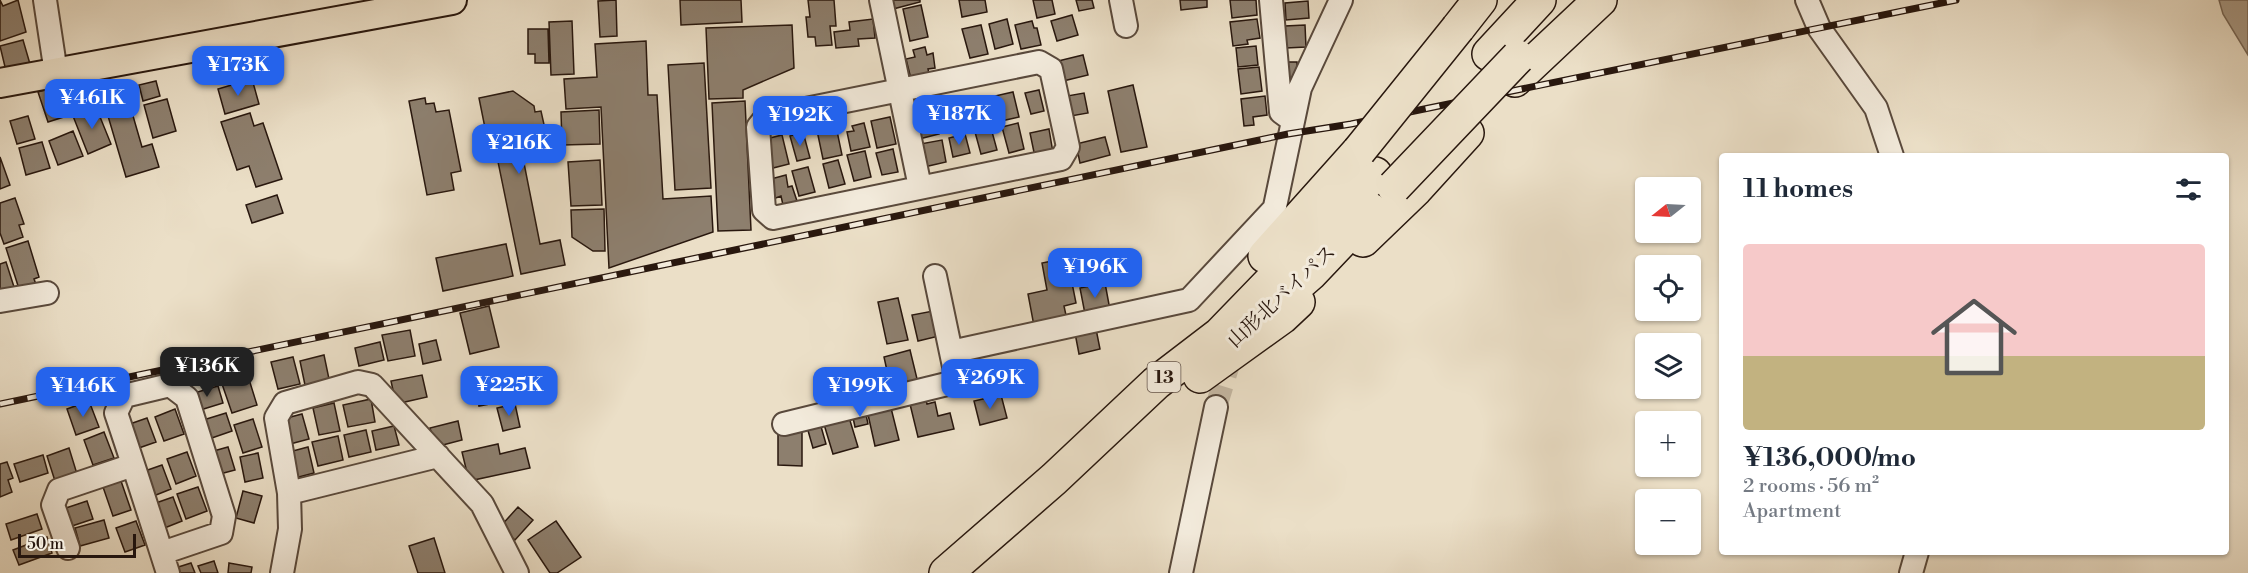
<!DOCTYPE html>
<meta charset="utf-8">
<style>
:root{--surface:#fff;--page:#f6f6f7;--text:#1f2937;--muted:#747a83;--line:#e0e1e3;--accent:#2563eb}
body{margin:0;font-family:"Libre Bodoni","Noto Serif JP",serif;background:var(--page);color:var(--text);height:100vh;display:flex;flex-direction:column;font-size:22px;white-space:nowrap}
*{box-sizing:border-box;margin:0}
p{font-size:20px;color:var(--muted)}
.icon{flex:none;width:33px;height:33px;fill:none;stroke:currentColor;stroke-width:2;stroke-linecap:round;stroke-linejoin:round}
.map{position:relative;flex:1;overflow:hidden}
.panel{position:absolute;left:1719px;top:153px;width:510px;height:402px;display:flex;flex-direction:column;background:var(--surface);border-radius:6px;box-shadow:0 2px 4px #0004}
.panel>*{flex:none}
.needle{width:39px;rotate:252deg}
.controls{position:absolute;left:1635px;top:177px;display:grid;gap:12px}
.controls a{display:grid;place-items:center;width:66px;height:66px;border-radius:6px;background:var(--surface);box-shadow:0 2px 4px #0004;font-size:30px}
.scale{position:absolute;left:18px;bottom:15px;width:118px;box-sizing:border-box;padding-left:6px;border:3px solid #28170e;border-top:0;font-size:16px;line-height:21px;white-space:nowrap;color:#28170e;-webkit-text-stroke:4px #f2eadb;paint-order:stroke}
.price{position:absolute;translate:-50% -51px;padding:0 14px;border-radius:12px;background:var(--accent);color:#fff;font-size:20px;line-height:39px;filter:drop-shadow(0 2px 3px #0008)}
.price::after{content:'';position:absolute;left:50%;top:36px;width:18px;height:14px;margin-left:-9px;background:inherit;clip-path:polygon(0 0,100% 0,50% 100%)}
.price.on{background:#222;color:#fff}
ul{padding:0;list-style:none}
li{display:grid;align-content:center;gap:12px;height:318px;padding:0 24px}
li+li{border-top:2px solid var(--line)}
li span{display:grid;place-items:center;height:186px;border-radius:6px;color:#555}
li>.icon{margin-inline-start:auto}
span .icon{width:108px;height:108px;fill:#fffc;stroke-width:1}
li b{font-size:26px}
h2{display:flex;justify-content:space-between;align-items:center;height:72px;padding:0 24px;font-size:26px}
.map>svg:first-child{display:block}
.water{fill:#a99b88;stroke:#756657;stroke-width:1.5}
.building{fill:#8d7f6e;stroke:#28170e;stroke-width:1.5}
.lines{fill:none;stroke-linecap:round;stroke-linejoin:round}
.minor-tunnel{stroke:#c4b7a2;stroke-width:22;stroke-dasharray:22 11;stroke-linecap:butt}
.minor-casing{stroke:#59493c;stroke-width:26}
.major-casing{stroke:#28170e;stroke-width:32}
.highway-casing{stroke:#28170e;stroke-width:36}
.minor{stroke:#f2eadb;stroke-width:22}
.major{stroke:#ebdfc7;stroke-width:28}
.highway{stroke:#ebdfc7;stroke-width:33}
.rail-casing{stroke:#28170e;stroke-width:7}
.rail{stroke:#f2eadb;stroke-width:4.5;stroke-dasharray:14;stroke-linecap:butt}
.highway-bridge-casing{stroke:#28170e;stroke-width:36;stroke-linecap:butt}
.highway-bridge{stroke:#ebdfc7;stroke-width:33}
.labels{text-anchor:middle;dominant-baseline:central;stroke-width:6;stroke-linejoin:round;paint-order:stroke}
.shield{fill:#f2eadb;stroke:#65564c;stroke-width:1.5}
.shield-label{font-size:18px;font-weight:bold;fill:#28170e}
.street-label{font-size:20px;fill:#28170e;stroke:#f2eadb}
</style>
<div class="map">
<svg width="2248" height="573" viewBox="0 0 2248 573">
<rect width="100%" height="100%" fill="#ebdfc7"/>
<filter id="stains"><feTurbulence type="fractalNoise" baseFrequency=".00333" numOctaves="4"/><feColorMatrix values="0 0 0 0 .2 0 0 0 0 .09 0 0 0 0 .02 0 0 0 .5 -.17"/></filter>
<radialGradient id="worn" r=".72"><stop offset=".6" stop-color="#630" stop-opacity="0"/><stop offset="1" stop-color="#630" stop-opacity=".3"/></radialGradient>
<path class="water" d="M2219,0h29v55l-25,-41z"/>
<path class="building" d="M0,0l3,6 15,-6 8,32 -26,9z
M616,0l1,36 -17,1 -2,-36z
M680,0h61l1,22 -61,3z
M808,0h26l2,26h-6l2,19 -16,1 -1,-9h-7l-2,-20h4z
M891,0h29v2l-27,7z
M959,0h26l2,12 -25,5z
M1033,0h19l3,14 -18,4z
M1076,0h16l2,8 -15,3z
M1180,0h27v7l-26,3z
M1230,0h26l1,15 -25,3z
M1308,1l1,17 -23,2 -1,-17z
M921,5l7,32 -18,4 -7,-32z
M1072,15l6,20 -21,6 -6,-20z
M873,19l2,19 -17,1 1,7 -23,2 -2,-16 16,-2 -1,-8z
M1007,19l6,25 -18,5 -6,-25z
M1257,19l3,19 -13,2 1,4 -15,2 -3,-24z
M572,21l2,53 -23,1 -2,-53z
M1032,21l2,7h3l4,17 -20,4 -6,-24z
M792,25l2,43 -51,22v8l-34,1 -3,-71z
M981,25l7,29 -18,4 -8,-29z
M1305,25l1,22 -20,1 -1,-22z
M528,29h20l1,34h-14v-9h-7z
M23,40l7,24 -24,7 -6,-25z
M646,41l2,54h9l6,104 48,-3 2,36 -104,36 -8,-161 -35,2 -2,-30 33,-2 -2,-33z
M1256,46l2,19 -20,2 -2,-19z
M925,47l2,8 6,-2 2,15 -7,1 2,10 -18,4 -6,-24 9,-2 -2,-7z
M1083,55l5,20 -25,6 -5,-20z
M1285,62h12l1,19 -13,-1z
M704,63l7,125 -36,2 -7,-125z
M1259,67l3,24 -21,3 -3,-25z
M252,79l7,25 -34,10 -7,-25z
M156,81l4,15 -17,5 -4,-16z
M1133,85l14,62 -26,5 -13,-61z
M56,86l11,30 -19,6 -10,-30z
M1039,90l5,21 -13,3 -6,-21z
M513,91l21,15 1,6 6,-1 6,27 -27,5 20,101 20,-4 5,25 -44,9 -26,-127 -6,1 -10,-50z
M1013,92l6,25 -18,4 -6,-25z
M1084,93l4,20 -17,3 -4,-20z
M1265,96l2,19 -14,2 1,8 -10,1 -3,-27z
M425,98l1,6 8,-1 2,9 13,-2 12,61 -10,2 3,17 -27,5 -18,-94z
M167,99l9,32 -23,7 -9,-33z
M745,101l6,129 -33,1 -6,-128z
M987,103l5,18 -19,4 -4,-18z
M958,104l6,24 -15,4 -6,-24z
M96,107l15,37 -23,10 -15,-38z
M131,109l11,38 10,-3 7,23 -33,10 -18,-61z
M599,110l1,34 -38,1 -1,-33z
M933,110l6,24 -20,5 -5,-25z
M250,113l4,13 9,-3 19,56 -26,8 -7,-21 -12,4 -16,-48z
M28,116l7,23 -18,5 -7,-23z
M890,117l6,27 -19,4 -6,-27z
M828,118l3,14 6,-1 5,24 -19,4 -8,-38z
M864,123l6,24 -19,4 -4,-19 7,-1 -2,-5z
M1018,123l6,26 -15,4 -7,-26z
M991,128l6,22 -16,4 -6,-22z
M1049,129l4,24 -18,4 -5,-24z
M73,131l10,25 -25,9 -9,-24z
M803,132l7,26 -13,3 -7,-25z
M965,134l5,19 -17,4 -4,-19z
M782,135l7,29 -16,4 -7,-29z
M1105,137l5,18 -30,8 -4,-19z
M942,140l4,22 -22,5 -4,-23z
M42,142l8,26 -24,7 -7,-27z
M893,149l5,23 -16,3 -6,-22z
M865,151l6,26 -17,4 -7,-26z
M0,157l10,28 -10,4z
M600,160l2,45 -31,1 -3,-44z
M838,160l7,24 -16,4 -6,-24z
M808,167l7,25 -16,4 -7,-25z
M786,175l2,12 4,-1 5,15 -14,4 -2,-9 -8,3 -6,-19z
M277,195l6,18 -31,10 -6,-18z
M15,198l9,26 -5,1 4,12 -19,7 -4,-11v-30z
M604,209l1,42h-12l-21,-14 -1,-27z
M28,241l11,36 -5,2 3,8 -17,5 -14,-44z
M506,244l7,32 -70,15 -7,-33z
M1067,258l9,45 -12,3 3,14 -33,6 -6,-32 19,-4 -5,-27z
M6,262l9,28 -15,4v-30z
M1105,283l5,27 -25,4 -5,-26z
M898,298l10,42 -21,4 -9,-42z
M489,306l10,41 -29,7 -10,-41z
M933,311l6,25 -21,5 -6,-26z
M1096,329l4,20 -21,5 -4,-21z
M410,330l5,26 -27,5 -6,-26z
M436,340l5,20 -18,4 -4,-20z
M380,342l4,18 -25,6 -4,-18z
M910,350l8,33 -27,6 -7,-32z
M324,355l5,24 -24,6 -5,-24z
M293,357l7,27 -22,5 -7,-27z
M247,373l10,32 -25,8 -11,-32z
M422,375l5,22 -31,7 -5,-23z
M504,375l6,25 -31,6 -5,-25z
M218,386l5,17 -26,8 -6,-17z
M1001,395l6,23 -27,7 -6,-24z
M925,396l2,8 8,-2 3,14 12,-3 4,16 -36,8 -9,-37z
M371,399l4,23 -27,5 -5,-22z
M89,401l10,26 -23,8 -9,-26z
M334,403l6,28 -21,4 -6,-27z
M515,404l5,23 -17,4 -6,-23z
M890,404l9,36 -24,6 -8,-36z
M175,409l9,25 -20,7 -9,-24z
M865,410l3,14 -13,3 -3,-14z
M226,413l6,18 -26,9 -6,-19z
M302,414l7,25 -19,5 -7,-25z
M848,414l10,33 -25,7 -10,-33z
M147,418l9,24 -20,7 -9,-24z
M253,419l9,28 -19,6 -9,-28z
M458,421l4,19 -27,7 -5,-19z
M820,423l6,21 -13,4 -6,-21z
M394,426l5,19 -23,5 -4,-19z
M366,430l5,22 -22,5 -5,-22z
M104,432l10,26 -21,7 -9,-25z
M778,432h24v34l-24,-1z
M338,436l5,24 -25,6 -6,-24z
M498,444l2,10 25,-6 5,20 -61,13 -7,-29z
M228,447l7,23 -19,5 -6,-23z
M308,447l6,26 -19,5 -6,-26z
M69,448l8,26 -22,7 -8,-25z
M187,452l9,24 -20,8 -9,-25z
M258,453l5,25 -18,4 -5,-25z
M43,455l5,18 -28,9 -6,-18z
M7,462l6,16 -5,2 4,12 -12,5v-33z
M162,465l9,24 -20,8 -9,-25z
M121,481l10,29 -18,6 -10,-29z
M198,487l9,24 -21,8 -9,-25z
M243,491l19,5 -8,27 -18,-5z
M173,497l9,24 -20,8 -9,-25z
M87,501l6,18 -27,9 -6,-18z
M518,507l15,13 -18,20 -15,-13z
M37,514l5,15 -31,11 -5,-16z
M104,520l5,18 -29,8 -5,-18z
M136,521l9,24 -20,7 -9,-24z
M556,521l25,36 -24,16h-7l-22,-33z
M47,537l5,16 -33,12 -6,-15z
M434,538l11,35h-27l-9,-27z
M214,561l4,12h-17l-3,-7z
M191,563l4,10h-22l-1,-4z
M229,563l23,4 -1,6h-23z"/>
<g class="lines">
<path class="minor-tunnel" d="M1216,407l17,-56"/>
<defs>
<path id="minor" d="M45,0l11,73
M881,0l39,187
M1121,0l5,26
M1271,0l10,112 11,8
M1807,0l12,28 57,80 16,48
M1039,62l12,7 17,78 -7,12 -288,59 -9,-8 -6,-83 8,-10z
M1273,216l27,-128 41,-88
M0,301l47,-8
M951,352l238,-52 85,-91
M784,424l167,-41 5,-7 -21,-100
M289,493l149,-37
M68,548l-15,-43 6,-15 74,-25
M162,553l59,-20 3,-17 -37,-118 -17,-13 -46,11 -8,17c18,53 35,107 52,160
M282,573l8,-44 -1,-36 -13,-75 9,-15 73,-21 14,3 110,119 35,69
M1181,573l35,-166
M1911,573l6,-21"/>
<path id="major" d="M0,83l452,-83"/>
<path id="highway" d="M1458,28l22,-28
M1489,54l50,-54
M1515,80l85,-80
M1363,240l53,-51 51,-56
M1265,256l94,-105
M1271,308l39,-34 61,-64
M1200,376l82,-59 16,-15
M946,573l108,-94 102,-96 64,-49 155,-160"/>
</defs>
<use href="#minor" class="minor-casing"/>
<use href="#major" class="major-casing"/>
<use href="#highway" class="highway-casing"/>
<use href="#minor" class="minor"/>
<use href="#major" class="major"/>
<use href="#highway" class="highway"/>
<defs>
<path id="rail" d="M0,404l1288,-270 63,-10 605,-124"/>
</defs>
<use href="#rail" class="rail-casing"/>
<use href="#rail" class="rail"/>
<defs>
<path id="highway-bridge" d="M1359,151l99,-123
M1394,187l124,-130"/>
</defs>
<use href="#highway-bridge" class="highway-bridge-casing"/>
<use href="#highway-bridge" class="highway-bridge"/>
</g>
<g class="labels">
<rect class="shield" x="1147.5" y="362" width="33" height="30" rx="4.5"/>
<g class="shield-label">
<text x="1164" y="377">13</text>
</g>
<g class="street-label">
<text transform="translate(1282 297) rotate(-43)">山形北バイパス</text>
</g>
</g>
<rect width="100%" height="100%" filter="url(#stains)"/>
<rect width="100%" height="100%" fill="url(#worn)"/>
</svg>
<div class="controls">
<a><svg class="needle" viewBox="-14 -14 28 28"><path d="M0-13l5 13h-10z" fill="#e53935"/><path d="M0 13l5-13h-10z" fill="#747a83"/></svg></a>
<a><svg class="icon" aria-label="locate" viewBox="0 0 24 24"><circle cx="12" cy="12" r="6"/><path d="M12 2v4M12 18v4M2 12h4M18 12h4"/></svg></a>
<a><svg class="icon" aria-label="layers" viewBox="0 0 24 24"><path d="M12 4l9 5-9 5-9-5zM3 14l9 5 9-5"/></svg></a>
<a>+</a>
<a>−</a>
</div>
<div class="scale">50 m</div>
<b class="price" style="left:238px;top:97px">¥173K</b>
<b class="price" style="left:92px;top:130px">¥461K</b>
<b class="price" style="left:959px;top:146px">¥187K</b>
<b class="price" style="left:800px;top:147px">¥192K</b>
<b class="price" style="left:519px;top:175px">¥216K</b>
<b class="price" style="left:1095px;top:299px">¥196K</b>
<b class="price on" style="left:207px;top:398px">¥136K</b>
<b class="price" style="left:990px;top:410px">¥269K</b>
<b class="price" style="left:509px;top:417px">¥225K</b>
<b class="price" style="left:83px;top:418px">¥146K</b>
<b class="price" style="left:860px;top:418px">¥199K</b>
<section class="panel">
<h2>11 homes<svg class="icon" aria-label="filters" viewBox="0 0 24 24"><path d="M4 7h16M4 17h16"/><circle cx="9" cy="7" r="2"/><circle cx="15" cy="17" r="2"/></svg></h2>
<ul>
<li><span style="background:linear-gradient(#f6c9c9 60%,#c2b280 0)"><svg class="icon" aria-label="home" viewBox="0 0 24 24"><path d="M3 11l9-7 9 7M6 9v11h12V9"/></svg></span><div><b>¥136,000/mo</b><p>2 rooms · 56 m²</p><p>Apartment</p></div></li>
</ul>
</section>
</div>
